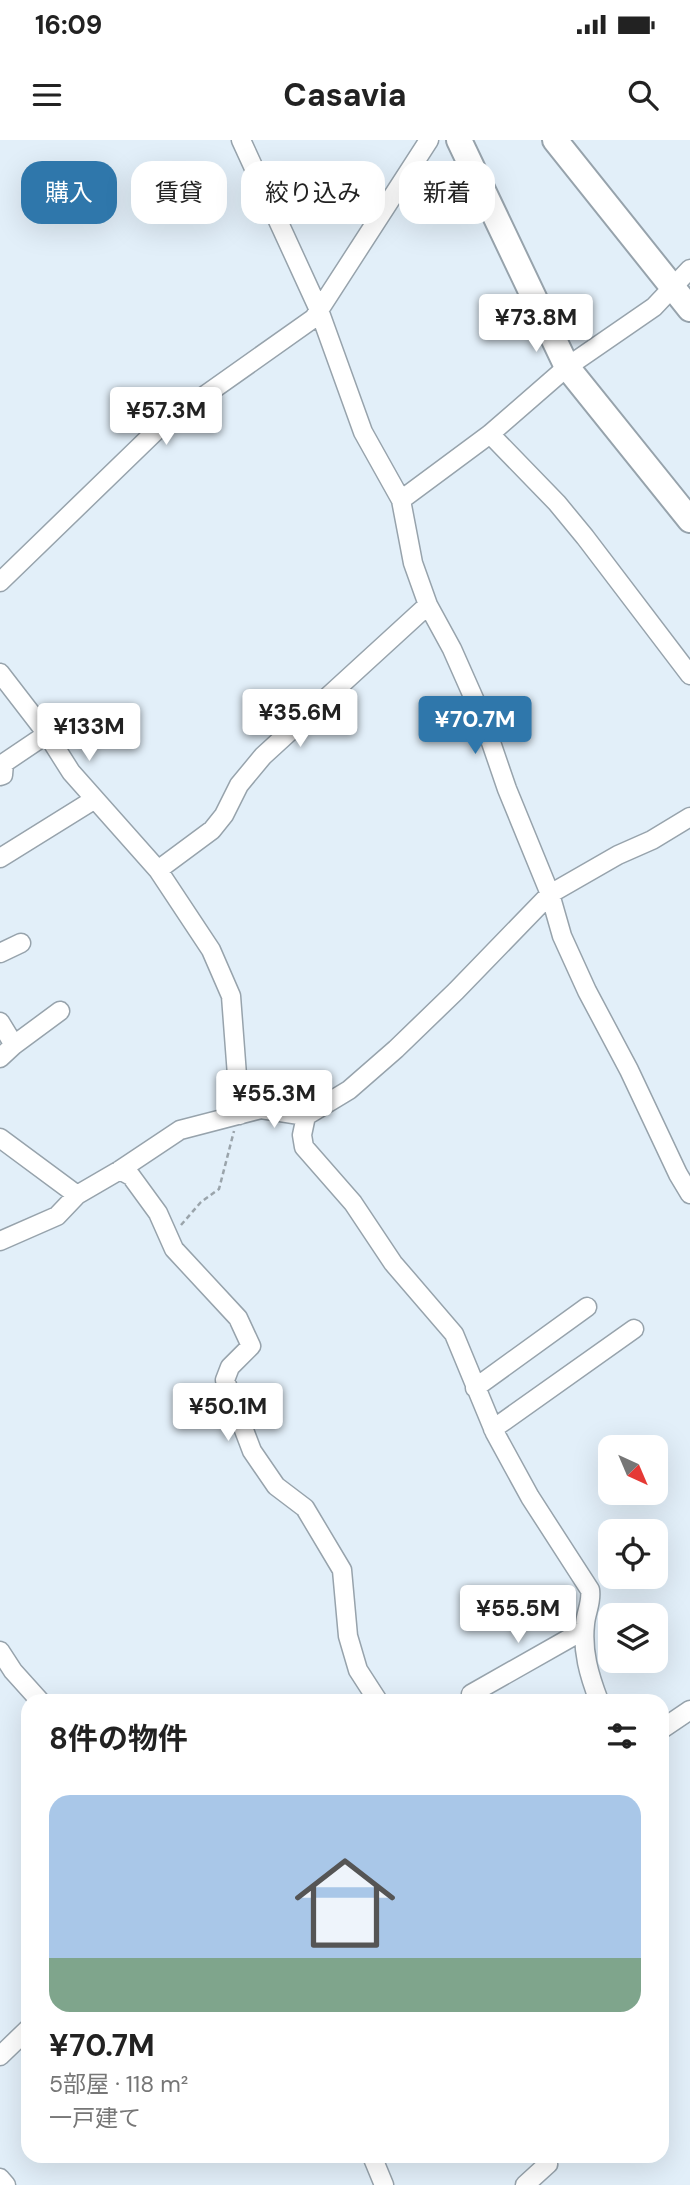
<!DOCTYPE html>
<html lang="ja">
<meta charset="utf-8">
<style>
:root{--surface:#fff;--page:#f6f6f6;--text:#222;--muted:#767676;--accent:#2f77ab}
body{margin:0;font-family:"DM Sans","Noto Sans JP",sans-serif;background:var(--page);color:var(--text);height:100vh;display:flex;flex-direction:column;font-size:26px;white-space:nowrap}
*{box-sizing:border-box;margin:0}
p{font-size:23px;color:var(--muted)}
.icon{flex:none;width:38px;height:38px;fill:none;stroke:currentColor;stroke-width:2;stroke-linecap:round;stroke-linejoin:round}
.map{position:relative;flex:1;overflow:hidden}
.side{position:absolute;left:21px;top:1554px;width:648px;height:469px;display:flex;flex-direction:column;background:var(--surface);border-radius:21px;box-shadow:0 7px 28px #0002}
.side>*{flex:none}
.banner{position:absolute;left:21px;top:21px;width:649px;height:63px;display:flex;gap:14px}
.needle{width:46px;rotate:136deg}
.buttons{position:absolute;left:598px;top:1295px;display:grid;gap:14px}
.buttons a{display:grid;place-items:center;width:70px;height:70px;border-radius:14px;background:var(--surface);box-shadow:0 7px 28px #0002;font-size:35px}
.price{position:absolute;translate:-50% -60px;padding:0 16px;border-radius:7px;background:#fff;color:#222;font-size:23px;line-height:46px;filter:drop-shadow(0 2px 4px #0008)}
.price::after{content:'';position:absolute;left:50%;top:42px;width:21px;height:16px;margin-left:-10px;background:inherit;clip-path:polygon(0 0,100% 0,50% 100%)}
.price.on{background:var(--accent);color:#fff}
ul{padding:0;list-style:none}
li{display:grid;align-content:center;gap:14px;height:371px;padding:0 28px}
li span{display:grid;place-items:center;height:217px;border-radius:21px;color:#555}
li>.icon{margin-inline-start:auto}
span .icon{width:126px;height:126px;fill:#fffc;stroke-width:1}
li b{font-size:30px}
h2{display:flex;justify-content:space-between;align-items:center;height:84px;padding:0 28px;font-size:30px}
.tag{padding:0 24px;border-radius:21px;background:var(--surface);box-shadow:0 7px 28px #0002;font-size:24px;line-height:63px}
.tag.on{background:var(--accent);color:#fff}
.status{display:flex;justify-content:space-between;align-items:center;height:49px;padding:0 35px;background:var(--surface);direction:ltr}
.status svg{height:19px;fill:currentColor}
header{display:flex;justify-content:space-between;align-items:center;height:91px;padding:0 28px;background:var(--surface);font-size:32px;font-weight:700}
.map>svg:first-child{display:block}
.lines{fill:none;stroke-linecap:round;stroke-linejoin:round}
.street-casing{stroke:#97a3ac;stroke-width:21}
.secondary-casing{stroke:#97a3ac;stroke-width:28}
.path{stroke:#9aa4ab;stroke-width:2.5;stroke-dasharray:5 3.5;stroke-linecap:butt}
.street{stroke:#fff;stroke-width:18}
.secondary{stroke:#fff;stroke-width:24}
</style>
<div class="status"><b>16:09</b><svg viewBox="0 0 49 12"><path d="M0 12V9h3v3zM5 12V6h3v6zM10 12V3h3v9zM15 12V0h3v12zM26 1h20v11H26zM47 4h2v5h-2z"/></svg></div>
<header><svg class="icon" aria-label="menu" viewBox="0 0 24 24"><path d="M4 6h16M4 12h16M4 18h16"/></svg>Casavia<svg class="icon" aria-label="search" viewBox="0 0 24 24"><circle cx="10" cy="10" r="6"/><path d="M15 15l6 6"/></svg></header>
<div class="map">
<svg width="690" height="2045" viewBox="0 0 690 2045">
<rect width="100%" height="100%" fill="#e2eff9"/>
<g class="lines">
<defs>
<path id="street" d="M241,0l78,170 44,122 38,68 12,63 15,42 24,44 31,70 24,70 43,105 12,42 25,55 42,79 49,104 12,20
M490,294l67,69 28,34 105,138
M401,360l89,-66 77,-67 87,-60 36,-38
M0,442l160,-155 154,-109 115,-178
M0,533l47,61 24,38 87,98 53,80 20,46 9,119
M0,636l3,-1 1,-12 43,-29
M0,718l95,-59
M158,730l54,-40 12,-15 15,-30 24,-29 165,-151
M0,813l21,-10
M0,882l14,23 -14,13
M14,905l46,-34
M306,976l-4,19 2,12 49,56 40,60 61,71 41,99 35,64 60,93c2,12 -4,22 -5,34 -3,27 4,51 14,77
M0,998l77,57
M120,1030l11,6 27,37 16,36 64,69 13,28 -21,21 -5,13 27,71 24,35 29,22 37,62 6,66 10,34 20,31
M0,1101l57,-25 20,-21 43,-25 60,-40 81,-21 45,7 43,-26 47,-41 60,-58 94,-97 68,-39 34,-15 38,-23
M475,1248l112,-81
M493,1289l141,-100
M0,1511l13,20 27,30
M471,1554l113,-64
M662,1589l28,-19
M0,1916l28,-27
M372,2016l12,29
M0,2038l6,7
M525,2045l23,-21 -3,-8"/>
<path id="secondary" d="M459,0l108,227 123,153
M555,0l135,169"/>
</defs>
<use href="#street" class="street-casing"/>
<use href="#secondary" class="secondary-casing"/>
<path class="path" d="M181,1085l20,-23 18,-13 15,-58"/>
<use href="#street" class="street"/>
<use href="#secondary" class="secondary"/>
</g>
</svg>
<div class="buttons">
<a><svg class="needle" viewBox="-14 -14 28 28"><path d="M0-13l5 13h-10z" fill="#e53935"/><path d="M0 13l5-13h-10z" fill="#767676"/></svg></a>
<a><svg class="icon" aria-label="locate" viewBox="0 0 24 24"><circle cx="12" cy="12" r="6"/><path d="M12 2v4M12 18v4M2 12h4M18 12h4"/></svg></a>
<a><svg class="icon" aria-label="layers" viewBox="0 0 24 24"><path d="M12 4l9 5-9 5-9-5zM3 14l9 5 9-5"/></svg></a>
</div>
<b class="price" style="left:536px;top:214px">¥73.8M</b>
<b class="price" style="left:166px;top:307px">¥57.3M</b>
<b class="price" style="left:300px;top:609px">¥35.6M</b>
<b class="price on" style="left:475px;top:616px">¥70.7M</b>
<b class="price" style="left:89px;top:623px">¥133M</b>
<b class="price" style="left:274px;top:990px">¥55.3M</b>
<b class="price" style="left:228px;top:1303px">¥50.1M</b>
<b class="price" style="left:518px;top:1505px">¥55.5M</b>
<div class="banner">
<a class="tag on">購入</a>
<a class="tag">賃貸</a>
<a class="tag">絞り込み</a>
<a class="tag">新着</a>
</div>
<section class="side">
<h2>8件の物件<svg class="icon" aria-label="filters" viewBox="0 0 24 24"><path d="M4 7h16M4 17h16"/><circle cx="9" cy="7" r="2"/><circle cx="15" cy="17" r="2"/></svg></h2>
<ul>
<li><span style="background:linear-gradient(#a9c7e8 75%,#7fa58c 0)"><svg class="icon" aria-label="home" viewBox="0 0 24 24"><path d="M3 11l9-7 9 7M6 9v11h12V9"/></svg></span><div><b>¥70.7M</b><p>5部屋 · 118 m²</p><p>一戸建て</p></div></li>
</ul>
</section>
</div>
